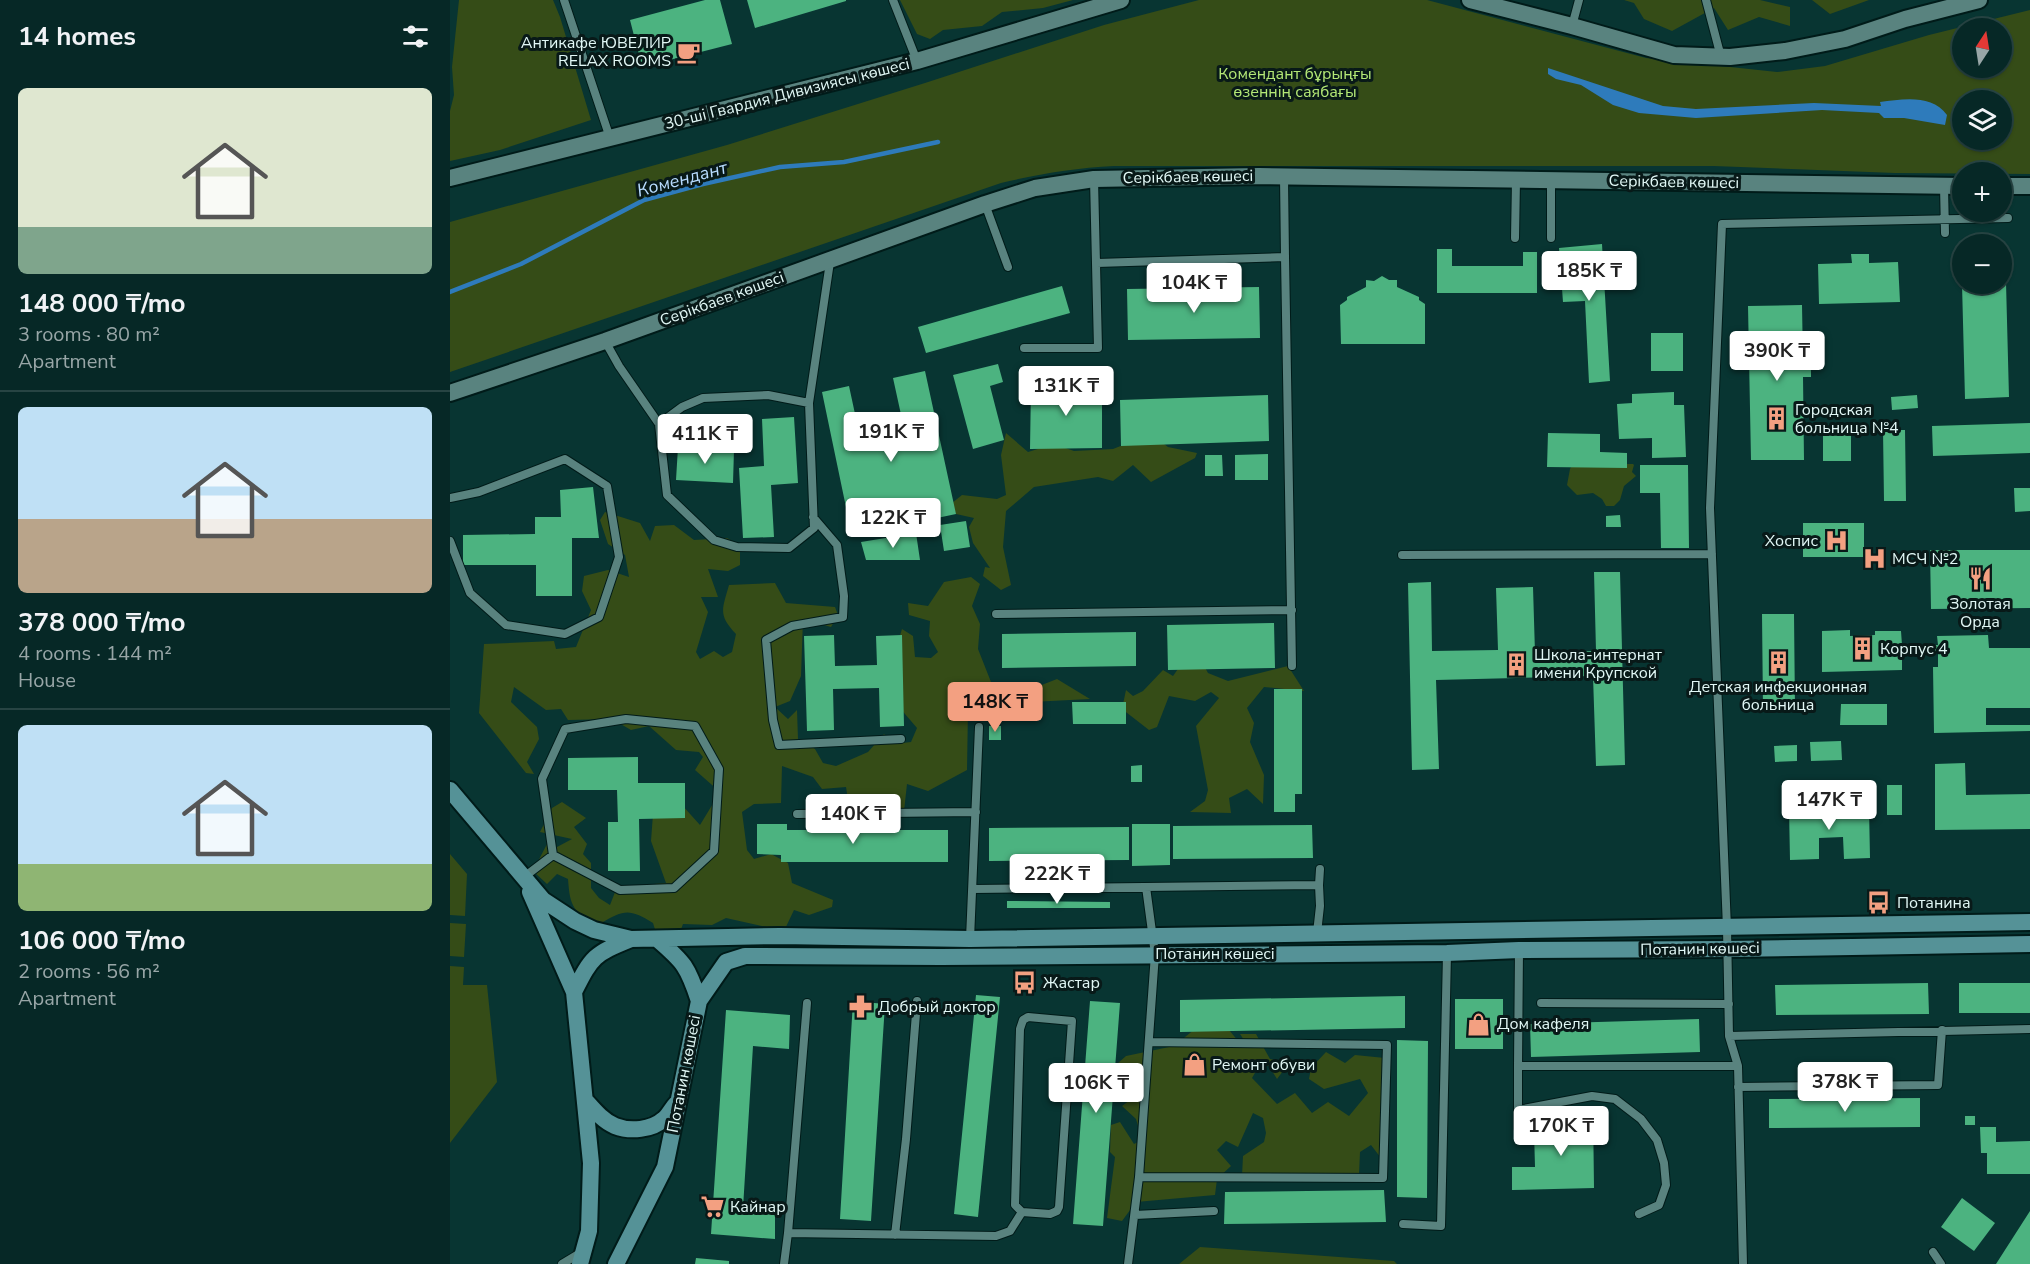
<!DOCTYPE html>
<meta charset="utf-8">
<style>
:root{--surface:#062826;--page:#143432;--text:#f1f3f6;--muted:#98a6a7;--line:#274443;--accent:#f3a081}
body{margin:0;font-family:"Nunito Sans",sans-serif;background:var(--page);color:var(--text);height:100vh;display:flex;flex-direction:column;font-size:22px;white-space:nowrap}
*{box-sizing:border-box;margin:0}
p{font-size:20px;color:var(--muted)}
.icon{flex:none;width:33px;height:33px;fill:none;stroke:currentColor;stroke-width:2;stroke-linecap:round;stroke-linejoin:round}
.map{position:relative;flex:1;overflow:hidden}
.details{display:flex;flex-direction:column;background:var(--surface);width:450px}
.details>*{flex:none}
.needle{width:39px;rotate:12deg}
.buttons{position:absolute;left:1502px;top:18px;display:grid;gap:12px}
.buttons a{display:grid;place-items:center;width:60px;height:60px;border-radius:50%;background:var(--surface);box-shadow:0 2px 4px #0004,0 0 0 2px var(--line);font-size:30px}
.price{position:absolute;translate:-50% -51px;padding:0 14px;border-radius:6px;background:#fff;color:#222;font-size:20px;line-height:39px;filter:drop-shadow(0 2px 3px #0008)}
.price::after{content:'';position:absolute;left:50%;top:36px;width:18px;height:14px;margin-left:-9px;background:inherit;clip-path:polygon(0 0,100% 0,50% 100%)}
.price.on{background:var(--accent);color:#111}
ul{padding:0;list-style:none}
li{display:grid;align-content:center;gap:12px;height:318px;padding:0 18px}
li+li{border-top:2px solid var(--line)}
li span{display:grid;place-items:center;height:186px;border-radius:9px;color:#555}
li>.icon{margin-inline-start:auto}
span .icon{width:108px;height:108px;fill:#fffc;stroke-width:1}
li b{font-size:26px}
h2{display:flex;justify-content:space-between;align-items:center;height:72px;padding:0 18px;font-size:26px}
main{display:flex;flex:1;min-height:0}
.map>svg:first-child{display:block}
.green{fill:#354c17;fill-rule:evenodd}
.water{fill:#2e7bbb}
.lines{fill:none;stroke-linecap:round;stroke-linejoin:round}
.stream{stroke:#2e7bbb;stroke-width:4.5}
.building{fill:#4cb380}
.service-casing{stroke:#001b19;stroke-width:10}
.tertiary-casing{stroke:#001b19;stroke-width:20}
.secondary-casing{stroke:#001b19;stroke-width:20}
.service{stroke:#59837f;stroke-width:8}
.tertiary{stroke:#59837f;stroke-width:16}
.secondary{stroke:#559297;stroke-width:16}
.labels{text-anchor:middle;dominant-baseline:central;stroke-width:6;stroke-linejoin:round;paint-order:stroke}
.poi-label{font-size:16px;fill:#e2f8f6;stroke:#081918;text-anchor:start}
.park-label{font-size:16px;fill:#b4e876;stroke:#081918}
.street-label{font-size:16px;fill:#e2f8f6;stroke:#081918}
.water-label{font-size:18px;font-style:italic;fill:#b8dcff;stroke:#081918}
</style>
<main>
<section class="details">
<h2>14 homes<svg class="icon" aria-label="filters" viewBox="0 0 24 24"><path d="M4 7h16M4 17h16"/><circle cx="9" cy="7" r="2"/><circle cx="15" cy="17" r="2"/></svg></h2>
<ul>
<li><span style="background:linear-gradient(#dfe7d0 75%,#7fa58c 0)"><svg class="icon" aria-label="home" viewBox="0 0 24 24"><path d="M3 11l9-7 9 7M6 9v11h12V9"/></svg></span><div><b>148 000 ₸/mo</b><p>3 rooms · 80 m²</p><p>Apartment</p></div></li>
<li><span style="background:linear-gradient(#bfe0f5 60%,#b9a48a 0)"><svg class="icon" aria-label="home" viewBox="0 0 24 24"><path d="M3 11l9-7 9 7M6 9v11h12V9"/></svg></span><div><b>378 000 ₸/mo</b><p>4 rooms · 144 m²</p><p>House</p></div></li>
<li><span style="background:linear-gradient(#bfe0f5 75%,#8fb573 0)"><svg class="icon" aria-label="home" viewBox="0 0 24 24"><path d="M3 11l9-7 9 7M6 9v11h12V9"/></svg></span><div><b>106 000 ₸/mo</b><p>2 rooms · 56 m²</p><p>Apartment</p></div></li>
</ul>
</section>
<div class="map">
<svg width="1580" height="1264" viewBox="0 0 1580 1264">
<rect width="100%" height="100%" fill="#083532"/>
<path class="green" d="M9,0h94l7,17 31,103 -91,30 -50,11v-50l4,-16 -2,-28z
M450,0h173l-30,8 -41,4 -20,14 -39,4 -13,9 -13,-5z
M749,0h228l219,58 131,14 48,-6 104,-31 101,-25v164l-135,-1 -181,-7h-600c-39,2 -75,8 -113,17l-551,189v-150l277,-77 198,-62 179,-58zM1512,28h39v40h-39zM1512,100h39v40h-39z
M1174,0h136l30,7v19l-31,-9 -31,13 -14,-22 -42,23 -28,-12 -10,-16z
M1362,0h57l-39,14z
M556,433l22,19 26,-8 20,7 39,-2 38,-15 17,13 29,6 -2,5 -44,24 -18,-17 -20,16 -15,-4 -64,10 -28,24 -3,36 8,38 -10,5 -18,-14 2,-9 5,1 -17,-25 -4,-16 5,-9 -18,-4 -4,-11 10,-8 35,4 9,-4 -5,-40z
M1125,459l46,5h12l1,1 -2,7 4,4 -12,10 -4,14 -6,6h-8l-4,-7 -9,-6 -16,2 -10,-10 3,-16z
M155,512l35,11 10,18 5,-15 19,-1 20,15 33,-2 13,7v20l-12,6 -20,-2 10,28h-17l7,15 -12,40 4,7 14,-8 9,6 9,-5 4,-18c-18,-19 -14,-24 -7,-49l46,-2 11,20 49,4 3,8 -7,12 -28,-8 -2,57 -11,25 -15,6 13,12 9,-9 1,29 17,10 8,14 13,3 32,-14 16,-18 10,10 17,-2 6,-14 -18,-21 -5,-52 8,-26 11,7 2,21 16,1 7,-6 -9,-16 1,-15 -21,-6 -1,-12 20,3 16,-24 27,-5 9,7 -8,22 8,18 -2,25 13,33 38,8 28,-11 33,20 -100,5 -11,16 -11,-10 -1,60 -39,21 -21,-7 -3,27 -54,1 -4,-25 -24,2 -9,-12 -31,-11 -1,37 -27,1 -12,8 5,38 7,9 17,-5 17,9 4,20 41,17 -1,7 -23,8 -15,-5 -10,21 -58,-13 -14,7 -29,-1 -3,8 -23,4 -4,-13c-24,-15 -29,-13 -52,0 -28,-9 -31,-16 -33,-44l-11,-5 -10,10 -14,-13 14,-27 10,3 15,-8 -32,-7 12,-24 10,-6 24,16 -12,9 13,17 -4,10 8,9v25l8,10 11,7 7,-18 49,-4 -15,-42 2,-27 29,-9 18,20 20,-33 -25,-22 8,-13 -4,-5 -23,-2 -27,-24 -18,4 -19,-11 -44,1 -7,-11 -15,1 -32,-23 -3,15 26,25 2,12 -12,23 7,12 -8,-1 -47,-60 5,-69 70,-3 2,8 20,-2 15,-37 -9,-19 2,-15 24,-6 21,7 -4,-22 -17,-11 -8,-24z
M735,659l16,1 7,13 20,8 60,-15 16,25 -40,-4 -17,21 7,15 -4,19 14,33 -1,29 -16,-15 -18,9 2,15 -41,-1 15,-11 3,-11 -12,-64 23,-28 -8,-6 -16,9 -26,-5 -12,31 -8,3 -27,-21 4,-19 7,6 10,-5 20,-21 10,6z
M0,854l17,20 -2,42 -15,-1z
M0,923l16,1 -2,33 -14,-1z
M0,966l14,1 -1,18h24l10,97 -47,61z
M751,1024h23l15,18 5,-2 -4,-6h16l14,25 10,2 3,10 -6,8 -8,-13h-10l-7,12 25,26 18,-11 17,20 16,-11 21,14 19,-23 -8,-14 -36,10 -15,-10 2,-11 15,-16 19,11 10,-8 30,3 4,62 -5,42 -13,-17 -11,7 -1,23 -117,1 1,-20 21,-14 2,-9 -3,-15 -10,-5 -15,34 -12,-6 -9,9 14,16 -14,13 -2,16 -79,7 -14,19 -15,-3 8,-61 -5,-5 1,-27 9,-3 14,22 8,-4 -6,-21 -14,-13 19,-14 1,-11 -11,-9 -9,20 -6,-12 2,-17 8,-7 48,-10z
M750,1247l194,14 3,3h-218z"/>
<path class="water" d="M1098,68l115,38 33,3 118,-6 67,3 -1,-4c23,-3 52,-8 67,13l-2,10 -41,-7h-20l-5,-5 -57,-3 -126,8 -57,-5 -26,-8 -32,-20 -25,-6 -8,-5z"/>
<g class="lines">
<path class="stream" d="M0,292l71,-28 123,-64 59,-16 77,-17 64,-5 94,-20"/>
</g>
<path class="building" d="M255,0h15l12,44 -90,23 -12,-47z
M297,0h99v1l-91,27z
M1152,244l8,137 -21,2 -4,-82 -22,1 -4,-54z
M1551,244h4l4,153 -44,2 -3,-115h39z
M987,249h15v17h71v-14h14v41h-100z
M1401,254h18v9l29,-1 2,40 -81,2 -1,-40 34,-1z
M932,276l7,4h8v7l22,10v3l6,4v40h-84l-1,-39 7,-5v-3l19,-10v-7l8,1z
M612,286l8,27 -144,40 -8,-26z
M809,287l1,51 -132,2 -1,-51z
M1352,305l1,56h8v16h-8l1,83h-53l-3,-154z
M1201,333h32v38h-32z
M548,364l5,18 -13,4 14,54 -31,9 -20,-74z
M475,371l31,143 -104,22 -30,-144 27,-6 14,65 44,-9 -14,-64z
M652,385v63l-72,1 1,-63z
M1224,392v13h10l2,52 -34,1v-20l-33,1 -2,-35 15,-1v-9z
M818,395l1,46 -148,5 -1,-46z
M1467,395l1,13 -26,2 -1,-13z
M344,417l4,66 -27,2 3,52 -31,1 -4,-70 25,-2 -2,-47z
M1580,423v30l-97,3 -1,-30z
M1433,430h22l1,71h-22z
M1373,432h28v29h-28z
M1098,433l52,1v18l27,1v15l-80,-1z
M228,447l56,3 -1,33 -57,-3z
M818,454v26h-33v-25z
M755,455h17l1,21h-18z
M1190,465h48l1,83h-28l-1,-55h-20z
M143,487l6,51h-27v58h-36v-31h-73v-30l72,-1v-17h26l-1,-27z
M1564,488h16v23l-15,1z
M1170,515l1,12h-15v-11z
M516,521l4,26 -26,4 -4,-26z
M1353,523h61v34h-61z
M466,533l4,27h-54l-5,-18z
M1480,550h100v58l-99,1z
M1144,572h26l5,193 -29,1 -3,-90 -157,4 3,89 -27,1 -4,-187 23,-1 1,69 66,-1 -2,-62 37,-1 2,66 61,-2z
M1312,614h32l1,96h-32z
M824,623l1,45 -107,2 -1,-45z
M1400,630v6l25,-1v-4h26l1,14h36l-1,-9 51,-1 1,13h41v60h-44v17h44v6l-96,2 -1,-66h5v-15l-36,1v17l-80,2v-41z
M686,632v34l-134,2v-34z
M384,635l1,31 42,-1 -1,-29 26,-1 2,91 -24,1 -1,-39 -46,1 1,41 -27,1 -3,-95z
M824,689h28v105h-7v18h-21z
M622,702h54v22h-53z
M1391,704h46v21h-47z
M539,726h12v14h-12z
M1391,741l1,19 -31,1 -1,-19z
M1347,745v16l-22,1 -1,-16z
M188,757v26h47v35l-46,1 1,52h-32v-49h10l-1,-32h-49v-32z
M1515,763l1,32 64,-1v35l-95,1v-66z
M692,765v17h-11v-16z
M1437,785h15v30h-15z
M1419,807l1,51 -26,1 -1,-22 -24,1v21l-29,1 -1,-52z
M307,824h30v6h161v32h-167v-7l-24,-1z
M682,824h38v41l-38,1z
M862,825l1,33 -140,1v-33z
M679,827v33l-140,1v-33z
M557,901l103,1v6h-103z
M1478,983l1,31 -153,1 -1,-30z
M1509,983h71v30h-71z
M526,995l24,2 -22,220 -24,-3z
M955,996v32l-225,4v-32z
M1005,999h48v50h-48z
M403,1001l32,3 -14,217 -31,-2z
M640,1001l30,2 -17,223 -30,-2z
M276,1010l64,5 -1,34 -36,-3 -10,162 32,3v28l-64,-5z
M1249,1019l1,33 -169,5 -1,-33z
M947,1040l31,1 -1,157 -30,-1z
M1470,1098v29l-151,1v-29z
M1119,1108h24l1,80 -82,2v-23h23l-1,-36 36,-1z
M1515,1116h10v9h-10z
M1530,1127h16v15l34,-1v33h-43v-21h-6z
M934,1190l2,32 -162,2 1,-32z
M1512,1198l33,25 -21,28 -33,-24z
M1580,1211v53h-34z
M246,1258l33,3v3h-34z"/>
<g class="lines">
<defs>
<path id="service" d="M114,0l46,138
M443,0l24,61
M1256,0l15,57
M1122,26l7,-26
M834,177l1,80
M1494,186l1,47
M535,204l23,63
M1065,238l1,-58
M1101,238v-58
M647,263l188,-6 7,409
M155,341l14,25 40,58 8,71 47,45 23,7 52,1 25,-20 -5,-125
M574,348h74l-4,-169
M209,424l23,-17 21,-9 65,-3 41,8 21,-141
M0,498l29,-6 86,-33 42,27 12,71 -20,60 -34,17 -59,-9 -36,-32 -20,-52
M363,517l24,28 7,51 -1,21 -51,9 -26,14 7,80 6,25 122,-6
M952,555l310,-1
M546,614l296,-4
M347,814l179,-2
M74,877l29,-22 67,35 54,-2 40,-37 5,-82 -24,-43 -69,-7 -61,10 -23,50 11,76
M869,885l1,-16
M523,889l346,-4 1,21 -3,27
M520,939l9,-212
M1069,950l-1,116h220
M1091,1003l188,1
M1279,1036l301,-7
M1068,1066v62
M1288,1087l200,-2 4,-55
M1068,1110l74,-14 23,3 26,20 16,21 7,23 2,22 -7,20 -20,9
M689,1177l244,1 4,-133 -238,-3
M685,1215l79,-4
M953,1224l38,2 6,-272
M338,1233l208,3 14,-5 12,-19 28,2 7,-3 2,-4 13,-186 -44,-4 -5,3 -3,9 -5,176 7,7
M445,1235l11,-96 11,-138
M1483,1252l8,12
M112,1264l20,-12
M334,1264l4,-31 19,-230
M678,1264l11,-87 16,-223 -9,-67
M1293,1264l-5,-198 -9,-30 -2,-108 -17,-420 12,-284 286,-6"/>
<path id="tertiary" d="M1020,0l102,26 102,29 56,2 55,-6 60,-12 60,-20 74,-19
M0,178l467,-117 204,-61
M1551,186h29
M0,393l155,-52 380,-137 50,-16 59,-9 165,-3 703,10"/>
<path id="secondary" d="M0,790l93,110 32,21 19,9 37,9 149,-3 190,3 1060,-17
M80,892l44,100 17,171 -2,68 -9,33
M207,939c27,23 31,28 42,62
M124,992c18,-36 20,-38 57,-53
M136,1101c8,9 17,20 29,25 15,6 37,4 49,-7 5,-4 8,-11 12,-15
M166,1264l49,-97 34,-166 27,-39 19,-6 196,1 506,-4 72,-3 209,-1 302,-5"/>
</defs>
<use href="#service" class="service-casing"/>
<use href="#tertiary" class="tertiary-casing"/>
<use href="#secondary" class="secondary-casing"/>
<use href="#service" class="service"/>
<use href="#tertiary" class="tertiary"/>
<use href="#secondary" class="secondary"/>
</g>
<defs>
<symbol id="cafe-bare" viewBox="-9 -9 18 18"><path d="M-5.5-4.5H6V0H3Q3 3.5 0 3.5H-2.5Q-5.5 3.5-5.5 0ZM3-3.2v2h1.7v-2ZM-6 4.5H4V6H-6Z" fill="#f3a081" stroke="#081918" stroke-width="2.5" paint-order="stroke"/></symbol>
<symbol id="building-bare" viewBox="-9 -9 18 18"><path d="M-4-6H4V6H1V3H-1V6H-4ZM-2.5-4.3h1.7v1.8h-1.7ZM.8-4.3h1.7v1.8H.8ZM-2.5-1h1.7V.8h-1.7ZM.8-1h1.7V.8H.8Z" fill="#f3a081" stroke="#081918" stroke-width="2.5" paint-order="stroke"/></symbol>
<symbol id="hospital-bare" viewBox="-9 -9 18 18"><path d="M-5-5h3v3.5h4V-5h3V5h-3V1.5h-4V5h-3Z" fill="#f3a081" stroke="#081918" stroke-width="2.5" paint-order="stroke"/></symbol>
<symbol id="restaurant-bare" viewBox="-9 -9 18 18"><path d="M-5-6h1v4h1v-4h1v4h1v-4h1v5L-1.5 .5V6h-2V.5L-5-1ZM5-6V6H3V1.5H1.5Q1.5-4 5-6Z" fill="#f3a081" stroke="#081918" stroke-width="2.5" paint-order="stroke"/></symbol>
<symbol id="bus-bare" viewBox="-9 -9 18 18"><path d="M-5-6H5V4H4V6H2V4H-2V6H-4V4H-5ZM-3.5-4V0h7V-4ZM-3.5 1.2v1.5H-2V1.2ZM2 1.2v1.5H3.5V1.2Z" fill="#f3a081" stroke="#081918" stroke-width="2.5" paint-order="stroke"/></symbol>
<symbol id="pharmacy-bare" viewBox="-9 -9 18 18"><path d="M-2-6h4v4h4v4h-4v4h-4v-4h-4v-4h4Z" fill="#f3a081" stroke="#081918" stroke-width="2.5" paint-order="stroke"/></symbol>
<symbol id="shop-bare" viewBox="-9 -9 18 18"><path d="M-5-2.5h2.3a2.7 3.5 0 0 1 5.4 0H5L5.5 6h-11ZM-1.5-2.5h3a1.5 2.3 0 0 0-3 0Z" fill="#f3a081" stroke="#081918" stroke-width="2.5" paint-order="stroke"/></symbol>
<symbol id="supermarket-bare" viewBox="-9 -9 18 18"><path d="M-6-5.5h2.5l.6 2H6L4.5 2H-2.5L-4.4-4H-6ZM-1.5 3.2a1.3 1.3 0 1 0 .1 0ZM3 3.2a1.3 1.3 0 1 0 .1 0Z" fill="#f3a081" stroke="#081918" stroke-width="2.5" paint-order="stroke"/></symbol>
</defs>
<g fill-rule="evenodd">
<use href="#cafe-bare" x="222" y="36" width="33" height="33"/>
<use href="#building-bare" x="1310" y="402" width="33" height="33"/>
<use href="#hospital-bare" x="1370" y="524" width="33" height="33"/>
<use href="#hospital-bare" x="1408" y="542" width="33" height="33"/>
<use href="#restaurant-bare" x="1514" y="562" width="33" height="33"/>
<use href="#building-bare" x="1396" y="632" width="33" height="33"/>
<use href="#building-bare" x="1312" y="646" width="33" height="33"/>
<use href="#building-bare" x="1050" y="648" width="33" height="33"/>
<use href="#bus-bare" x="1412" y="886" width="33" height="33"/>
<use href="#bus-bare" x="558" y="966" width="33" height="33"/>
<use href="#pharmacy-bare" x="394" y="990" width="33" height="33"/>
<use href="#shop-bare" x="1012" y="1008" width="33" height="33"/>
<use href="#shop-bare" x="728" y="1048" width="33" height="33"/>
<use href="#supermarket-bare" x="246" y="1190" width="33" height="33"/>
</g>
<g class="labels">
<g class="poi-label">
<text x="221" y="43" text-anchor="end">Антикафе ЮВЕЛИР<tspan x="221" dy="18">RELAX ROOMS</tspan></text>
<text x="1345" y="410">Городская<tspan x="1345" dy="18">больница №4</tspan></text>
<text x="1368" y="541" text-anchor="end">Хоспис</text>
<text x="1442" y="559">МСЧ №2</text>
<text x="1530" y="604" text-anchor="middle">Золотая<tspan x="1530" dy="18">Орда</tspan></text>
<text x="1430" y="649">Корпус 4</text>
<text x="1084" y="655">Школа-интернат<tspan x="1084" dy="18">имени Крупской</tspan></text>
<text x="1328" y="687" text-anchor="middle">Детская инфекционная<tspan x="1328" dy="18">больница</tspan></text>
<text x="1447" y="903">Потанина</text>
<text x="593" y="983">Жастар</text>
<text x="428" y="1007">Добрый доктор</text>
<text x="1047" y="1024">Дом кафеля</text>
<text x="762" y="1065">Ремонт обуви</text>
<text x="280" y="1207">Кайнар</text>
</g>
<g class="park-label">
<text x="845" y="74">Комендант бұрыңғы<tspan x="845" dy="18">өзеннің саябағы</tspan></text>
</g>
<g class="street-label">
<text transform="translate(337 94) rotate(-14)">30-ші Гвардия Дивизиясы көшесі</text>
<text transform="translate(738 177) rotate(-1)">Серікбаев көшесі</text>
<text transform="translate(1224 182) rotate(1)">Серікбаев көшесі</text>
<text transform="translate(272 299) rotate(-20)">Серікбаев көшесі</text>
<text transform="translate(1250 949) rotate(-1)">Потанин көшесі</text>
<text x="765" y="954">Потанин көшесі</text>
<text transform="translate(234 1074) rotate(-79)">Потанин көшесі</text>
</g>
<g class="water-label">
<text transform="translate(232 179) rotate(-15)">Комендант</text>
</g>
</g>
</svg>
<div class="buttons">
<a><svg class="needle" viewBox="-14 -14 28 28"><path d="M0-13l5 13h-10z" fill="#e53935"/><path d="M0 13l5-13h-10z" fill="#98a6a7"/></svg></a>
<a><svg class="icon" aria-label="layers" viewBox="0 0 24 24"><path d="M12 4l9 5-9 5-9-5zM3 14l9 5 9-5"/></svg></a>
<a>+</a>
<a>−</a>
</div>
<b class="price" style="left:1139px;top:302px">185K ₸</b>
<b class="price" style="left:744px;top:314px">104K ₸</b>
<b class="price" style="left:1327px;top:382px">390K ₸</b>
<b class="price" style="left:616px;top:417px">131K ₸</b>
<b class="price" style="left:441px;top:463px">191K ₸</b>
<b class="price" style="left:255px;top:465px">411K ₸</b>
<b class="price" style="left:443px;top:549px">122K ₸</b>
<b class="price on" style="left:545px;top:733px">148K ₸</b>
<b class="price" style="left:1379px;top:831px">147K ₸</b>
<b class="price" style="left:403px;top:845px">140K ₸</b>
<b class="price" style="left:607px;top:905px">222K ₸</b>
<b class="price" style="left:1395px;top:1113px">378K ₸</b>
<b class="price" style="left:646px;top:1114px">106K ₸</b>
<b class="price" style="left:1111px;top:1157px">170K ₸</b>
</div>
</main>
